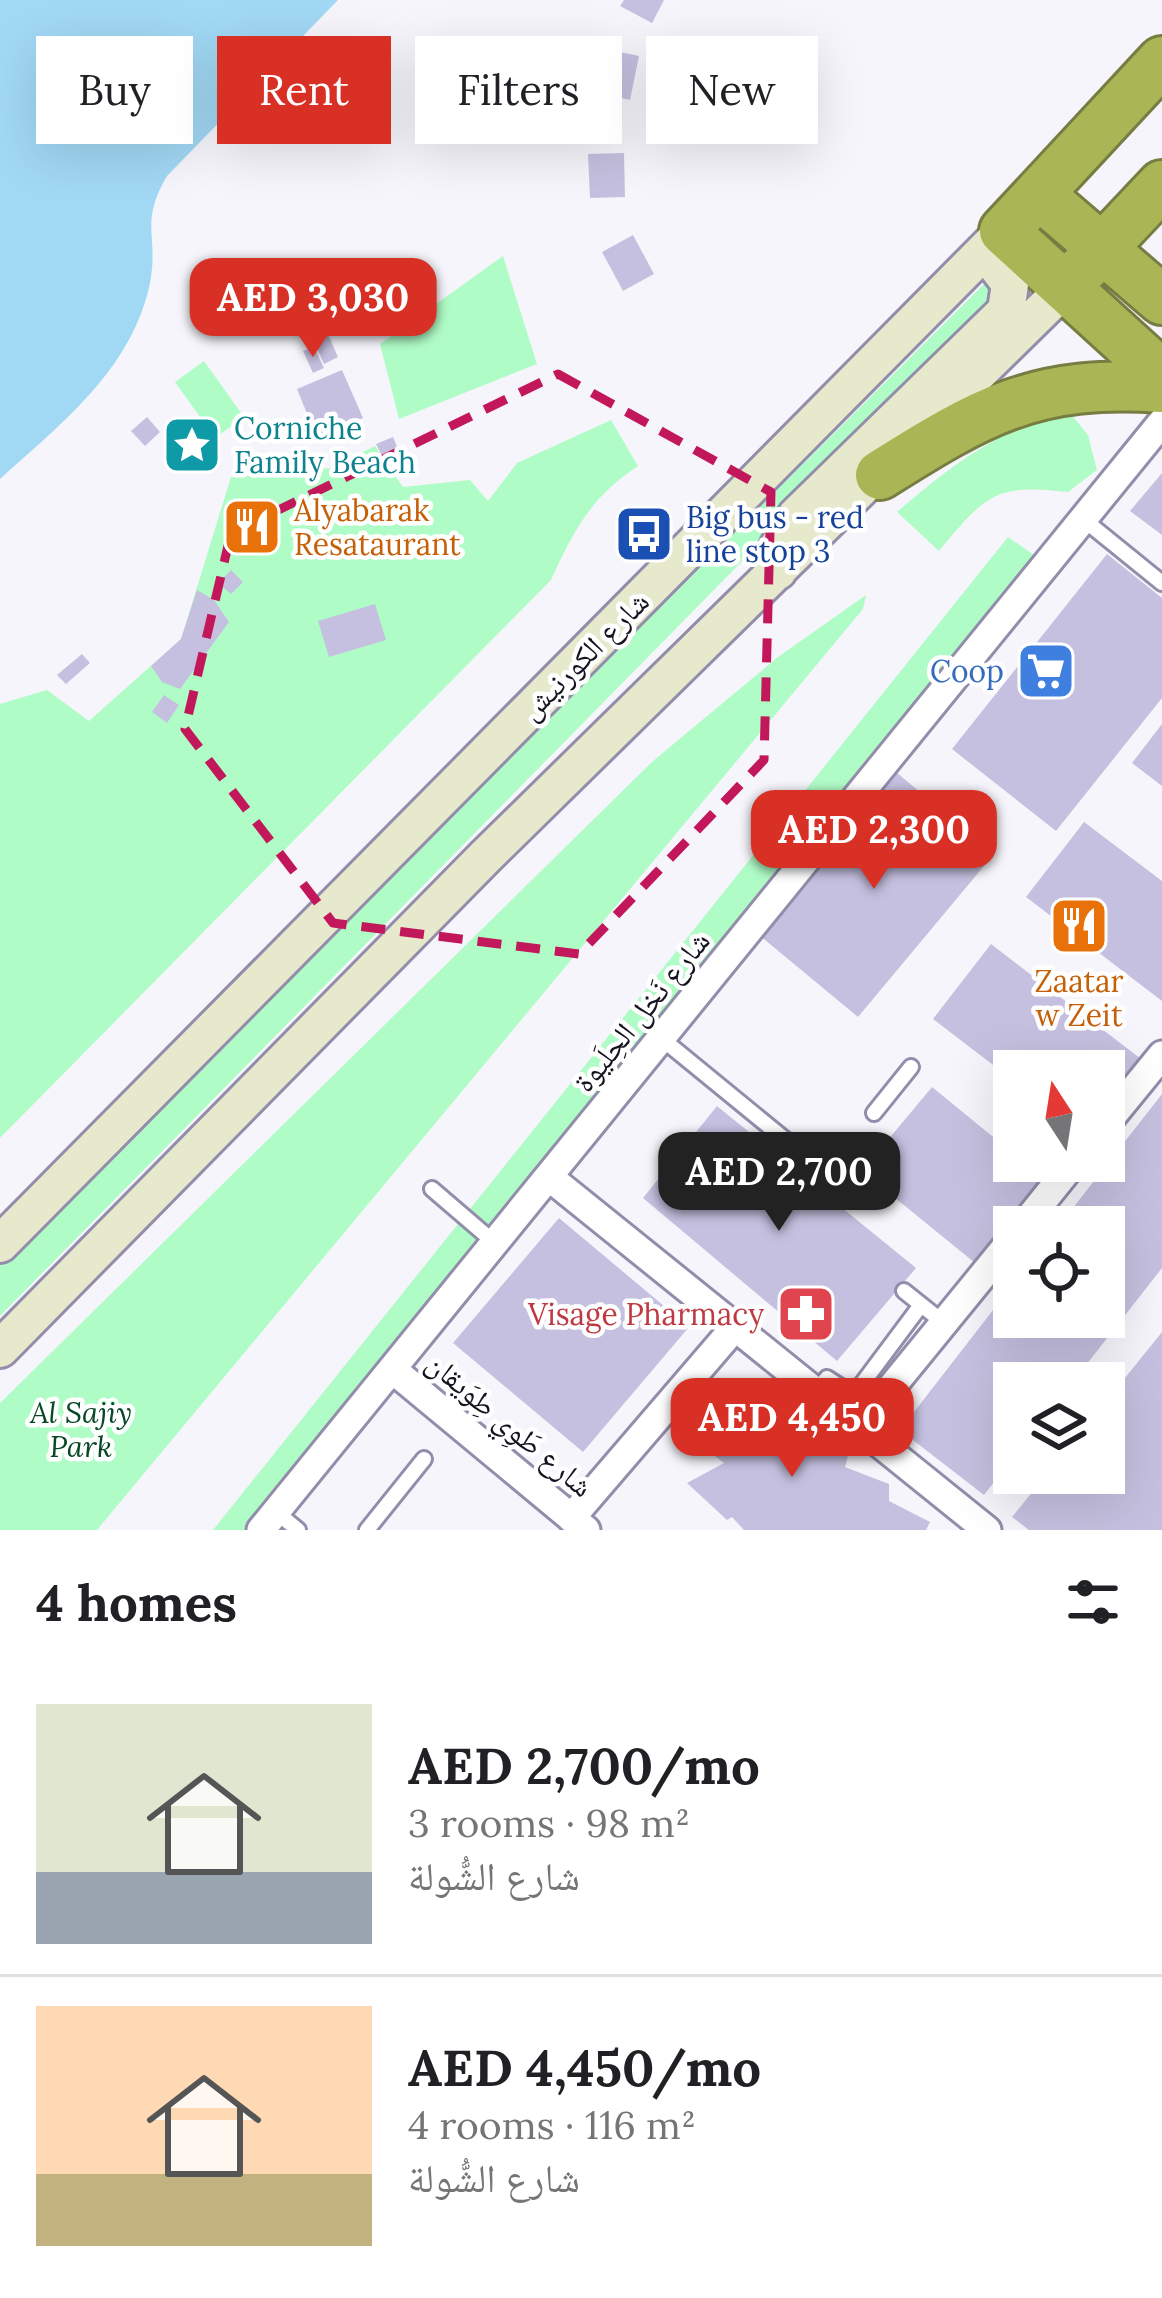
<!DOCTYPE html>
<meta charset="utf-8">
<style>
:root{--surface:#fff;--page:#f6f6f6;--text:#202124;--muted:#757577;--line:#e0e0e0;--accent:#d93025}
body{margin:0;font-family:Lora,"Noto Naskh Arabic",serif;background:var(--page);color:var(--text);height:100vh;display:flex;flex-direction:column;font-size:45px;white-space:nowrap}
*{box-sizing:border-box;margin:0}
p{font-size:39px;color:var(--muted)}
.icon{flex:none;width:66px;height:66px;fill:none;stroke:currentColor;stroke-width:2;stroke-linecap:round;stroke-linejoin:round}
.map{position:relative;height:1530px;overflow:hidden}
.details{display:flex;flex-direction:column;background:var(--surface);flex:1}
.details>*{flex:none}
.banner{position:absolute;left:36px;top:36px;width:1092px;height:108px;display:flex;gap:24px}
.needle{width:78px;rotate:348deg}
.tools{position:absolute;left:993px;top:1050px;display:grid;gap:24px}
.tools a{display:grid;place-items:center;width:132px;height:132px;border-radius:0px;background:var(--surface);box-shadow:0 12px 48px #0002;font-size:60px}
.price{position:absolute;translate:-50% -102px;padding:0 27px;border-radius:24px;background:var(--accent);color:#fff;font-size:39px;line-height:78px;filter:drop-shadow(0 3px 6px #0008)}
.price::after{content:'';position:absolute;left:50%;top:72px;width:36px;height:27px;margin-left:-18px;background:inherit;clip-path:polygon(0 0,100% 0,50% 100%)}
.price.on{background:#222;color:#fff}
ul{padding:0;list-style:none}
li{display:flex;align-items:center;gap:36px;height:300px;padding:0 36px}
li+li{border-top:3px solid var(--line)}
li span{display:grid;place-items:center;flex:none;width:336px;height:240px;border-radius:0px;color:#555}
li>.icon{margin-inline-start:auto}
span .icon{width:144px;height:144px;fill:#fffc;stroke-width:1}
li b{font-size:51px}
h2{display:flex;justify-content:space-between;align-items:center;height:144px;padding:0 36px;font-size:51px}
.chip{padding:0 42px;border-radius:0px;background:var(--surface);box-shadow:0 12px 48px #0002;font-size:42px;line-height:108px}
.chip.on{background:var(--accent);color:#fff}
.map>svg:first-child{display:block}
.green{fill:#b0fcc6}
.water{fill:#a1d8f4}
.building{fill:#c6c0e0}
.lines{fill:none;stroke-linecap:round;stroke-linejoin:round}
.lane-casing{stroke:#938dab;stroke-width:20}
.street-casing{stroke:#938dab;stroke-width:33}
.secondary-casing{stroke:#938dab;stroke-width:42}
.highway-casing{stroke:#767d42;stroke-width:54}
.lane{stroke:#fff;stroke-width:14}
.street{stroke:#fff;stroke-width:27}
.secondary{stroke:#e6e9cc;stroke-width:36}
.highway{stroke:#aab655;stroke-width:48}
.marked{fill:none;stroke:#c2185b;stroke-width:9;stroke-dasharray:24 15;stroke-linejoin:round}
.labels{text-anchor:middle;dominant-baseline:central;stroke-width:9;stroke-linejoin:round;paint-order:stroke}
.culture-label{font-size:30px;fill:#0d838f;stroke:#fff;text-anchor:start}
.food-label{font-size:30px;fill:#c56008;stroke:#fff;text-anchor:start}
.transit-label{font-size:30px;fill:#164399;stroke:#fff;text-anchor:start}
.street-label{font-size:30px;fill:#16131f;stroke:#fff}
.shop-label{font-size:30px;fill:#366cbe;stroke:#fff;text-anchor:end}
.health-label{font-size:30px;fill:#be3a42;stroke:#fff;text-anchor:end}
.park-label{font-size:30px;font-style:italic;fill:#094825;stroke:#fff}
</style>
<div class="map">
<svg width="1162" height="1530" viewBox="0 0 1162 1530">
<rect width="100%" height="100%" fill="#f6f5fb"/>
<path class="green" d="M503,256l34,108 -138,55 -19,-75z
M985,283l14,17 -999,1016v-53z
M204,361l40,56 -29,21 -40,-56z
M1070,413l18,22 9,35 -29,22c-74,-9 -83,4 -129,59l-42,-39c54,-46 101,-84 173,-99z
M611,420l27,46c-47,31 -64,64 -87,114l-551,558v-434l47,-14 42,31 92,-82 50,-162 100,-9 44,-22 28,41 67,-7 18,21 29,-38z
M1008,537l33,23 -791,970h-37z
M866,595l-3,14 -766,921h-97v-127l653,-642 125,-104z"/>
<path class="water" d="M0,0h338l-171,176c-28,48 -8,59 -17,107 -18,86 -88,140 -150,196z"/>
<path class="building" d="M624,0h40l-12,23 -32,-17z
M605,49l34,7 -9,44 -35,-8z
M624,153l1,44 -35,1 -2,-44z
M633,235l21,39 -31,17 -21,-39z
M319,314l19,43 -14,7 -19,-44z
M314,347l10,21 -11,5 -10,-22z
M342,370l21,48 -46,20 -20,-49z
M147,417l13,15 -15,14 -14,-15z
M393,437l7,17 -16,6 -8,-16z
M1162,473v62l-32,-24z
M1107,554l55,44v100l-106,133 -104,-82z
M231,570l12,12 -12,12 -13,-11z
M197,590l17,10 15,22 -49,67 -18,-7 -11,-16 30,-27z
M375,604l11,36 -57,17 -11,-36z
M82,654l8,9 -24,21 -9,-9z
M164,695l15,10 -12,18 -15,-11z
M1162,724v62l-30,-23z
M890,767l104,87 -136,163 -105,-87z
M1084,822l78,59v120l-136,-104z
M991,944l154,118 -41,53v-44h-90v10l-81,-62z
M932,1087l82,67v7h9l26,22 -69,84 -118,-96z
M1162,1094v174l-90,115h-58v74l-30,38 -84,-65 114,-147v34h90v-90h-46z
M717,1106l199,162 -79,93 -194,-163z
M559,1218l130,109 -106,125 -130,-109z
M1162,1332v198h-133l-17,-13 36,-44h56v-69z
M763,1400l46,22 -4,14 43,20 -3,11 44,17v17l41,21 -4,8h-182l-12,-13 -5,3 -40,-37 37,-20 -25,-19 27,-34 25,20z"/>
<g class="lines">
<defs>
<path id="lane" d="M1083,519l79,64
M661,1038l182,149
M874,1113l37,-46
M432,1189l63,54
M904,1291l40,32
M815,1392l12,-14 20,13 12,-3 62,-83
M276,1512l22,18
M367,1530l57,-71"/>
<path id="street" d="M1104,1126l58,-71
M549,1177l438,353
M1022,1227l53,-66
M392,1369l194,161
M859,1427l155,-190
M571,1518l164,-191
M261,1530l901,-1108"/>
<path id="secondary" d="M778,571v-24l18,-31 210,-205 4,-27 -25,-33
M0,1244l1004,-1013
M0,1349l486,-493 580,-569"/>
<path id="highway" d="M1162,61l-158,170 158,144
M1041,196l121,104
M1079,273l83,-88
M880,475c103,-65 157,-96 282,-87"/>
</defs>
<use href="#lane" class="lane-casing"/>
<use href="#street" class="street-casing"/>
<use href="#secondary" class="secondary-casing"/>
<use href="#highway" class="highway-casing"/>
<use href="#lane" class="lane"/>
<use href="#street" class="street"/>
<use href="#secondary" class="secondary"/>
<use href="#highway" class="highway"/>
</g>
<path class="marked" d="M558,374l213,118 -7,268 -185,194 -246,-31 -148,-194 46,-196z"/>
<defs>
<symbol id="sight-square" viewBox="-11 -11 22 22"><rect x="-9" y="-9" width="18" height="18" rx="4" fill="#0f9aa8" stroke="#fff"/><path d="M0-6L1.8-2.2L6-1.7L2.9 1.2L3.7 5.4L0 3.3L-3.7 5.4L-2.9 1.2L-6-1.7L-1.8-2.2Z" fill="#fff"/></symbol>
<symbol id="restaurant-square" viewBox="-11 -11 22 22"><rect x="-9" y="-9" width="18" height="18" rx="4" fill="#e8710a" stroke="#fff"/><path d="M-5-6h1v4h1v-4h1v4h1v-4h1v5L-1.5 .5V6h-2V.5L-5-1ZM5-6V6H3V1.5H1.5Q1.5-4 5-6Z" fill="#fff"/></symbol>
<symbol id="bus-square" viewBox="-11 -11 22 22"><rect x="-9" y="-9" width="18" height="18" rx="4" fill="#1a4fb4" stroke="#fff"/><path d="M-5-6H5V4H4V6H2V4H-2V6H-4V4H-5ZM-3.5-4V0h7V-4ZM-3.5 1.2v1.5H-2V1.2ZM2 1.2v1.5H3.5V1.2Z" fill="#fff"/></symbol>
<symbol id="supermarket-square" viewBox="-11 -11 22 22"><rect x="-9" y="-9" width="18" height="18" rx="4" fill="#3f7fe0" stroke="#fff"/><path d="M-6-5.5h2.5l.6 2H6L4.5 2H-2.5L-4.4-4H-6ZM-1.5 3.2a1.3 1.3 0 1 0 .1 0ZM3 3.2a1.3 1.3 0 1 0 .1 0Z" fill="#fff"/></symbol>
<symbol id="pharmacy-square" viewBox="-11 -11 22 22"><rect x="-9" y="-9" width="18" height="18" rx="4" fill="#e0444e" stroke="#fff"/><path d="M-2-6h4v4h4v4h-4v4h-4v-4h-4v-4h4Z" fill="#fff"/></symbol>
</defs>
<g fill-rule="evenodd">
<use href="#sight-square" x="159" y="412" width="66" height="66"/>
<use href="#restaurant-square" x="219" y="494" width="66" height="66"/>
<use href="#bus-square" x="611" y="501" width="66" height="66"/>
<use href="#supermarket-square" x="1013" y="638" width="66" height="66"/>
<use href="#restaurant-square" x="1046" y="893" width="66" height="66"/>
<use href="#pharmacy-square" x="773" y="1281" width="66" height="66"/>
</g>
<g class="labels">
<g class="culture-label">
<text x="234" y="428">Corniche<tspan x="234" dy="34">Family Beach</tspan></text>
</g>
<g class="food-label">
<text x="294" y="510">Alyabarak<tspan x="294" dy="34">Resataurant</tspan></text>
<text x="1079" y="981" text-anchor="middle">Zaatar<tspan x="1079" dy="34">w Zeit</tspan></text>
</g>
<g class="transit-label">
<text x="686" y="517">Big bus - red<tspan x="686" dy="34">line stop 3</tspan></text>
</g>
<g class="street-label">
<text transform="translate(584 655) rotate(-45)">شارع الكورنيش</text>
<text transform="translate(641 1011) rotate(-51)">شارع نَخل الحِلَيوة</text>
<text transform="translate(510 1424) rotate(40)">شارع طَوِي طِوَيقان</text>
</g>
<g class="shop-label">
<text x="1004" y="671">Coop</text>
</g>
<g class="health-label">
<text x="764" y="1314">Visage Pharmacy</text>
</g>
<g class="park-label">
<text x="81" y="1412">Al Sajiy<tspan x="81" dy="34">Park</tspan></text>
</g>
</g>
</svg>
<div class="tools">
<a><svg class="needle" viewBox="-14 -14 28 28"><path d="M0-13l5 13h-10z" fill="#e53935"/><path d="M0 13l5-13h-10z" fill="#757577"/></svg></a>
<a><svg class="icon" aria-label="locate" viewBox="0 0 24 24"><circle cx="12" cy="12" r="6"/><path d="M12 2v4M12 18v4M2 12h4M18 12h4"/></svg></a>
<a><svg class="icon" aria-label="layers" viewBox="0 0 24 24"><path d="M12 4l9 5-9 5-9-5zM3 14l9 5 9-5"/></svg></a>
</div>
<b class="price" style="left:313px;top:360px">AED 3,030</b>
<b class="price" style="left:874px;top:892px">AED 2,300</b>
<b class="price on" style="left:779px;top:1234px">AED 2,700</b>
<b class="price" style="left:792px;top:1480px">AED 4,450</b>
<div class="banner">
<a class="chip">Buy</a>
<a class="chip on">Rent</a>
<a class="chip">Filters</a>
<a class="chip">New</a>
</div>
</div>
<section class="details">
<h2>4 homes<svg class="icon" aria-label="filters" viewBox="0 0 24 24"><path d="M4 7h16M4 17h16"/><circle cx="9" cy="7" r="2"/><circle cx="15" cy="17" r="2"/></svg></h2>
<ul>
<li><span style="background:linear-gradient(#dfe7d0 70%,#9aa5b1 0)"><svg class="icon" aria-label="home" viewBox="0 0 24 24"><path d="M3 11l9-7 9 7M6 9v11h12V9"/></svg></span><div><b>AED 2,700/mo</b><p>3 rooms · 98 m²</p><p>شارع الشُّولة</p></div></li>
<li><span style="background:linear-gradient(#ffd9b3 70%,#c2b280 0)"><svg class="icon" aria-label="home" viewBox="0 0 24 24"><path d="M3 11l9-7 9 7M6 9v11h12V9"/></svg></span><div><b>AED 4,450/mo</b><p>4 rooms · 116 m²</p><p>شارع الشُّولة</p></div></li>
</ul>
</section>
